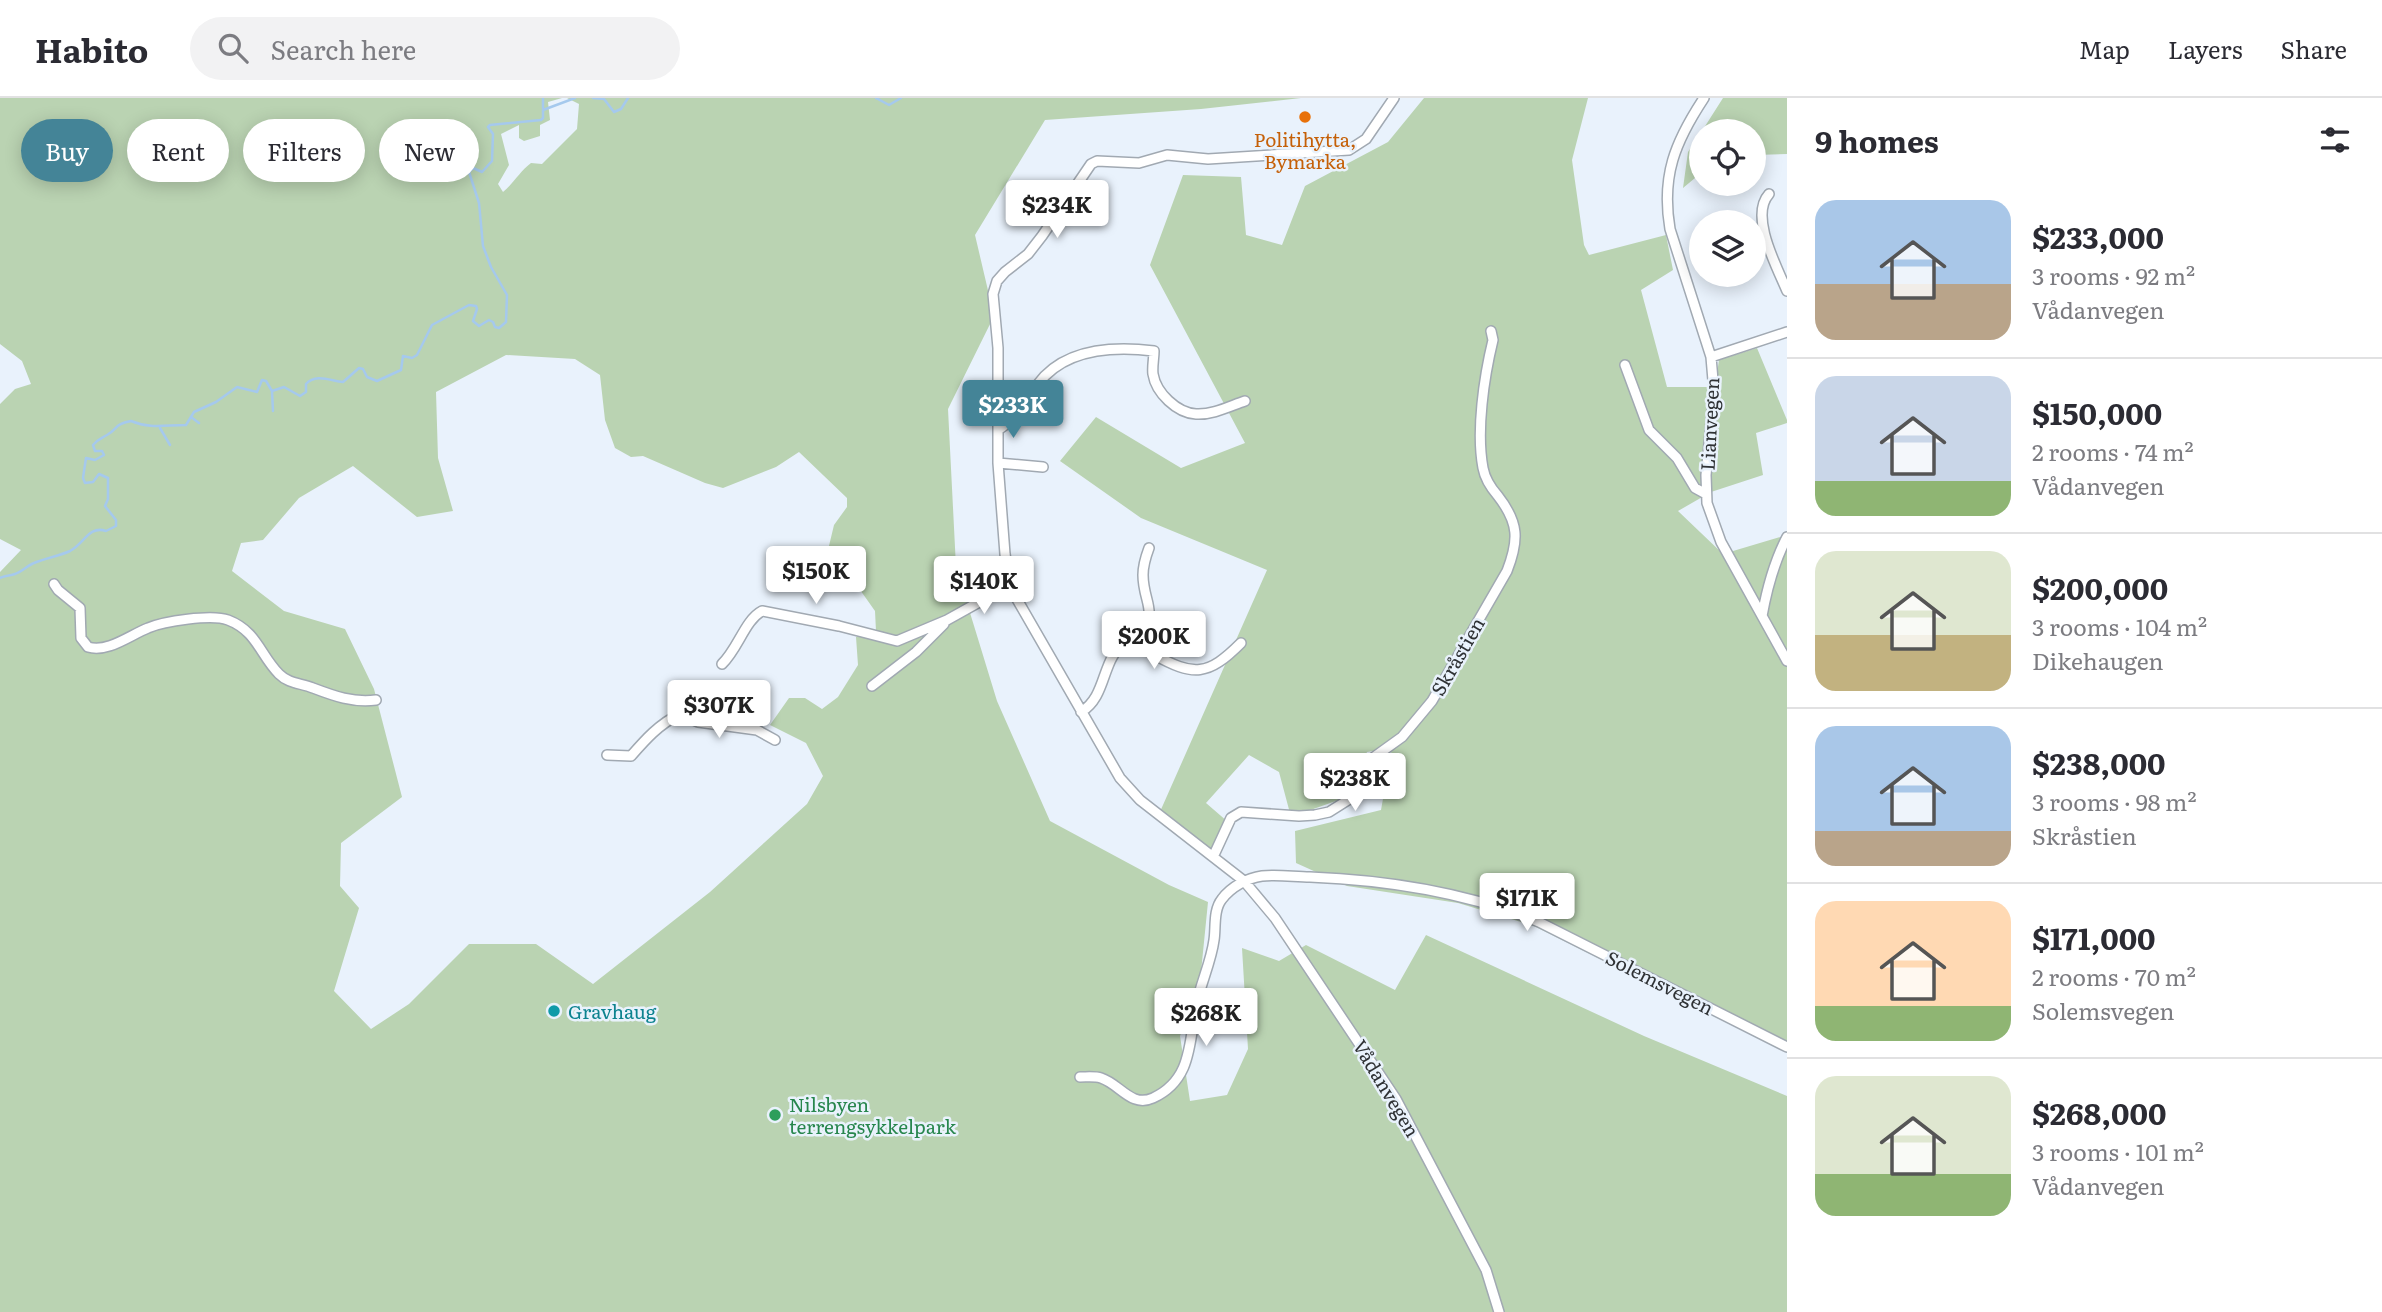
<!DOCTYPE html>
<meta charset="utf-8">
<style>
:root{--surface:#fff;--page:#f2f2f3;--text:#2b2b33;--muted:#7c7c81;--line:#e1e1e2;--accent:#448497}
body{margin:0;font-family:Literata,serif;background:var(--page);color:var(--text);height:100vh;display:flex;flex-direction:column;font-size:26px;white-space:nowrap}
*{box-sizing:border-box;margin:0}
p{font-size:23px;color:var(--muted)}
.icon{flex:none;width:38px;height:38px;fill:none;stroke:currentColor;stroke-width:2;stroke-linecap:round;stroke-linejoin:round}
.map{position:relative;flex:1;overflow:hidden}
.panel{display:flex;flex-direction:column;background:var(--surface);width:595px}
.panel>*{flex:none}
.hud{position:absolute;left:21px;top:21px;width:665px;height:63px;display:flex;gap:14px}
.buttons{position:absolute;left:1689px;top:21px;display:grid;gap:14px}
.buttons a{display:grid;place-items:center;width:77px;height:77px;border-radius:50%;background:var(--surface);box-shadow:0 4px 18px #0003;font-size:35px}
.price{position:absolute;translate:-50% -60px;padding:0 16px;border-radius:7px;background:#fff;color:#222;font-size:23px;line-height:46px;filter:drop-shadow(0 2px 4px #0008)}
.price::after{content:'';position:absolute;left:50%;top:42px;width:21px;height:16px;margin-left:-10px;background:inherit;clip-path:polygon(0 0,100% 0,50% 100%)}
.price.current{background:var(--accent);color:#fff}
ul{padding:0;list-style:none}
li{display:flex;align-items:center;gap:21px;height:175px;padding:0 28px}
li+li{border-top:2px solid var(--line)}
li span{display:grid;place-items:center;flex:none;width:196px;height:140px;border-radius:21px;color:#555}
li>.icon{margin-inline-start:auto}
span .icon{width:84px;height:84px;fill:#fffc;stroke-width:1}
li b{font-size:30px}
h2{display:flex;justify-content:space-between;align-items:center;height:84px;padding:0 28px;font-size:30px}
.pill{padding:0 24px;border-radius:32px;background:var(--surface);box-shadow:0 4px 18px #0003;font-size:24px;line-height:63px}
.pill.current{background:var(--accent);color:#fff}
header{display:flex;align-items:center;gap:42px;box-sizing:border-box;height:98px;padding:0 35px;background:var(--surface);border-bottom:2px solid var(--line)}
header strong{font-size:33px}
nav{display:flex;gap:38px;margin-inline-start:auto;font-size:24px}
.search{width:490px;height:63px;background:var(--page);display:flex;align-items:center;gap:18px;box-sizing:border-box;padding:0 24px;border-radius:38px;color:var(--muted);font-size:26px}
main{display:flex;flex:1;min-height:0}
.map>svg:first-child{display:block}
.green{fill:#bad3b2;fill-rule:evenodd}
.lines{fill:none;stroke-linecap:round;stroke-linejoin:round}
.stream{stroke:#a5c9ed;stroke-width:2.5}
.minor-casing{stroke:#a1a9b2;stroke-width:12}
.minor{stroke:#fff;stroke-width:9}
.food-dot{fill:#e8710a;stroke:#e9f2fc;stroke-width:2.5}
.culture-dot{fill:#0f9aa8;stroke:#e9f2fc;stroke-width:2.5}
.leisure-dot{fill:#2e9e5b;stroke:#e9f2fc;stroke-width:2.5}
.labels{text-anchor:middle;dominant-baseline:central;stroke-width:5;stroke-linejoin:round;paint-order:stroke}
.food-label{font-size:19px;fill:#c56008;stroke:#e9f2fc}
.street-label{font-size:19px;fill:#2f3235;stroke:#e9f2fc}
.culture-label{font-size:19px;fill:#0d838f;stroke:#e9f2fc;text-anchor:start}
.leisure-label{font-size:19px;fill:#27864d;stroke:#e9f2fc;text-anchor:start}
</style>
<header>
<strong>Habito</strong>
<div class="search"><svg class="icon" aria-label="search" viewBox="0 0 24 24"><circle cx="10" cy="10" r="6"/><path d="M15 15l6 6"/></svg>Search here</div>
<nav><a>Map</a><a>Layers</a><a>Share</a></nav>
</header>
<main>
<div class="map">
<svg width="1787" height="1214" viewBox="0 0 1787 1214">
<rect width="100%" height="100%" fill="#e9f2fc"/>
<path class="green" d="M0,0h562l-14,4 2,18 -10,5v11l-16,5 -5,-3v-13l-18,9 8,31 -11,19 5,8c11,-9 17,-21 28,-29l11,1 35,-35 2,-25 -12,-6h734l-100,11 -156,11 -70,115 19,81 -46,93 8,158 41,134 53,120 119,64 39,17 -8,80 -20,54 10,65 37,-6 21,-46 -6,-101 37,13 27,-16 89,45 31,-55 218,101 143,60v216h-1787v-740l21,-22 -21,-11v-135l15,-15 16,-5 -9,-23 -22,-17zM506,257l69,4 25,16 5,45 10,28 16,9 12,-1 62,27 18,5 53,-21 23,-15 48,46v9l-13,18 -6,25 18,20 29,41 1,20 -20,6 2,28 -20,32 -16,12 -17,-11h-16l-19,27 36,18 17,33 -16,28 -97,88 -117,92 -57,-40h-67l-60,60 -38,25 -37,-38 25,-83 -19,-22 1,-43 61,-46 -28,-108 -29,-60 -61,-18 -52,-40 9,-28 22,-3 36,-42 54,-32 64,51 36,-6 -15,-53 -2,-66z
M1424,0h164l-16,62 12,85 5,10 77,-20 7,35 -32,20 26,97h48l4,-27 38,-12 30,72v3l-31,10 7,42 -52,17 -33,19 45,43 64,-19v517l-253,-126 -76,-23 -111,-17 -51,-23 -1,-32 86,-21 11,-62 -25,4 -20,45 -56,20 -12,-45 -30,-17 -43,48 22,19 -16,28 -53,-36 108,-244 -126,-52 -81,-57 36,-44 85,51 64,-25 -95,-178 33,-90 58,2 5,58 36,10 23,-59 83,-44z
M1723,0h64v56l-33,1v-24h-52z
M1701,34v41l-18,15 5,-36z"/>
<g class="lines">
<path class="stream" d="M543,0v10
M593,0l11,1 10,13 7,-3 7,-11
M876,0l13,7 12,-7
M272,293l1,20
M191,319l8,6
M160,330l10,17
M0,480c6,-3 10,-2 15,-4 7,-2 13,-9 19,-11 12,-5 25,-7 36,-12 14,-7 19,-26 36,-20l10,-5v-6l-11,-14 3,-7v-21l-9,-4 -6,8 -8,1 -2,-5 3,-20 9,2 9,-5 -2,-4h-7l-2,-6c5,-6 7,-6 14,-10 11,-6 7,-11 24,-14 19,8 34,4 55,4l8,-13 22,-10 21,-15 20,5 5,-12 4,1 6,10 12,-4 16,9 6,-4v-8c10,-11 25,-3 37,-2l16,-14 4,1 4,8 10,4 24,-11 2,-14 9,2 5,-3 15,-30 37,-20 7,1 1,3 -4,12 6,5 10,-6 4,2 2,5 4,1 7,-6 1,-27 -16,-28 -8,-21 -4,-43 -10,-31 4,-4 9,4 10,-11 1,-27 -5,-7 2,-2 51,-5 2,-2v-8l32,-12"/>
<defs>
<path id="minor" d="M1394,0l-28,41 -17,11 -141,9 -41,-4 -28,8 -42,-2 -6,3 -49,72 -14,18 -23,18 -8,9 -4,13 5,54v115l7,91 5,33 110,191 20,22 104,81 31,37 121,181 90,171 13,42
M1704,0c-29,44 -43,78 -34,131l41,128 3,35 -8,83 1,28 14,39 66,119
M1769,96c-20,22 8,73 18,97
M1711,259l76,-25
M1625,267l24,65 28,28 18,30 11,6
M998,332c18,-11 28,-29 40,-46 26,-35 75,-38 116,-33 0,7 -2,16 -1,23 3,19 24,39 43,40 17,1 34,-8 49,-13
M998,365l45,4
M54,486l4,6 22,18 1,30 7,9c20,6 42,-12 60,-19 16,-7 64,-14 80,-8 29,11 32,35 51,54 10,10 22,9 34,14 21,8 40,15 63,12
M1762,518c5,-28 12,-54 25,-79
M1132,543c31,-26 11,-36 11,-66 0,-9 3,-19 6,-27
M722,566c16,-15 23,-44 40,-53l77,15 58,15 50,-21 43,-24 20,-9
M872,588l44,-34 28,-28
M1081,614c28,-17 19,-56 47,-71 9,2 16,8 25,13 41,23 55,22 88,-11
M607,657l24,1c14,-16 28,-32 49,-42l18,8 59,8 18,10
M1213,759l18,-39 10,-6 58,4 16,-1 14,-3 19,-12 10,-13 12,-27 32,-23 30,-36 75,-130c12,-31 12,-48 -9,-75 -7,-8 -13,-17 -15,-28 -7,-37 1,-91 10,-128l-2,-9
M1080,979c7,0 15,-1 21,1 19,6 30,30 52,20 39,-18 36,-55 43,-91 4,-23 15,-44 18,-67 2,-12 -1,-30 8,-41 9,-12 25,-21 40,-23 16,-2 33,1 48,1 76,3 158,16 229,45l248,125"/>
</defs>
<use href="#minor" class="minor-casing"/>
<use href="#minor" class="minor"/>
</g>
<circle class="food-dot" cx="1305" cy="19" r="7"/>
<circle class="culture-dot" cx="554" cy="913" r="7"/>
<circle class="leisure-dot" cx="775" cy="1017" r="7"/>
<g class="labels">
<g class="food-label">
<text x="1305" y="41">Politihytta,<tspan x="1305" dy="22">Bymarka</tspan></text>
</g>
<g class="street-label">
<text transform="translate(1709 326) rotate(-87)">Lianvegen</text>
<text transform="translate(1457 558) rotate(-60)">Skråstien</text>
<text transform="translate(1660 884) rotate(27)">Solemsvegen</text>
<text transform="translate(1387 990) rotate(59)">Vådanvegen</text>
</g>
<g class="culture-label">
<text x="568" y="913">Gravhaug</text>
</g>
<g class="leisure-label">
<text x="789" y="1006">Nilsbyen<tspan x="789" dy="22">terrengsykkelpark</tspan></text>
</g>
</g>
</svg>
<div class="buttons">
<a><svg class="icon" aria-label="locate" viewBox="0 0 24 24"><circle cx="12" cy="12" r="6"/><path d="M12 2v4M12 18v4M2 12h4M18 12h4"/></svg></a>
<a><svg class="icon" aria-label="layers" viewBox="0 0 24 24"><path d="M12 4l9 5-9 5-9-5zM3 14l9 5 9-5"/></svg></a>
</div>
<b class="price" style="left:1057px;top:142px">$234K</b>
<b class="price current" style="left:1013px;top:342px">$233K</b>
<b class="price" style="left:816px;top:508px">$150K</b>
<b class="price" style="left:984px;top:518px">$140K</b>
<b class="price" style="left:1154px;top:573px">$200K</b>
<b class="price" style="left:719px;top:642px">$307K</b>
<b class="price" style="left:1355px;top:715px">$238K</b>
<b class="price" style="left:1527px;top:835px">$171K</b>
<b class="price" style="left:1206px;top:950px">$268K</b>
<div class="hud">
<a class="pill current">Buy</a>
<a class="pill">Rent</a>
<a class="pill">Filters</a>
<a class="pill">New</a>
</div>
</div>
<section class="panel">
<h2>9 homes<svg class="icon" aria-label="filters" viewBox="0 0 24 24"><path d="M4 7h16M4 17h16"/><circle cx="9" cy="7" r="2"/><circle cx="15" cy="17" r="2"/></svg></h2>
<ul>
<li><span style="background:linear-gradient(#a9c7e8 60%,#b9a48a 0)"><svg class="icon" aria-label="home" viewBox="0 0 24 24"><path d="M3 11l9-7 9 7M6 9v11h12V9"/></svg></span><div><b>$233,000</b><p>3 rooms · 92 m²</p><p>Vådanvegen</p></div></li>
<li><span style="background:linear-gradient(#c9d6e8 75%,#8fb573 0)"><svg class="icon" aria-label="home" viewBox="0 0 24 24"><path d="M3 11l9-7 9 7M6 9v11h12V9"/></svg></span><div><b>$150,000</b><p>2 rooms · 74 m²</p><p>Vådanvegen</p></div></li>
<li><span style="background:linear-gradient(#dfe7d0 60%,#c2b280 0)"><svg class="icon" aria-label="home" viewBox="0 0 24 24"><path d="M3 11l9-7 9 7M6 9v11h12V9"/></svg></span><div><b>$200,000</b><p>3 rooms · 104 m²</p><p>Dikehaugen</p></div></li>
<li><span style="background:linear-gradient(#a9c7e8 75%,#b9a48a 0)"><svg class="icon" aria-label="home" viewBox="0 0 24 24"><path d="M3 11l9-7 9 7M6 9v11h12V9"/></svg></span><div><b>$238,000</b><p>3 rooms · 98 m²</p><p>Skråstien</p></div></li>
<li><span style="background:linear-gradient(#ffd9b3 75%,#8fb573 0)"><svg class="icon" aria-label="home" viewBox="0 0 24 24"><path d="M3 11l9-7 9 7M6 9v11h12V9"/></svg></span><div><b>$171,000</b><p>2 rooms · 70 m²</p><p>Solemsvegen</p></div></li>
<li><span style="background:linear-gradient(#dfe7d0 70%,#8fb573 0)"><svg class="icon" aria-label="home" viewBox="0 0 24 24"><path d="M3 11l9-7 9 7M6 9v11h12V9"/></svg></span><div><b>$268,000</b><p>3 rooms · 101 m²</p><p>Vådanvegen</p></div></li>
</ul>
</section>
</main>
